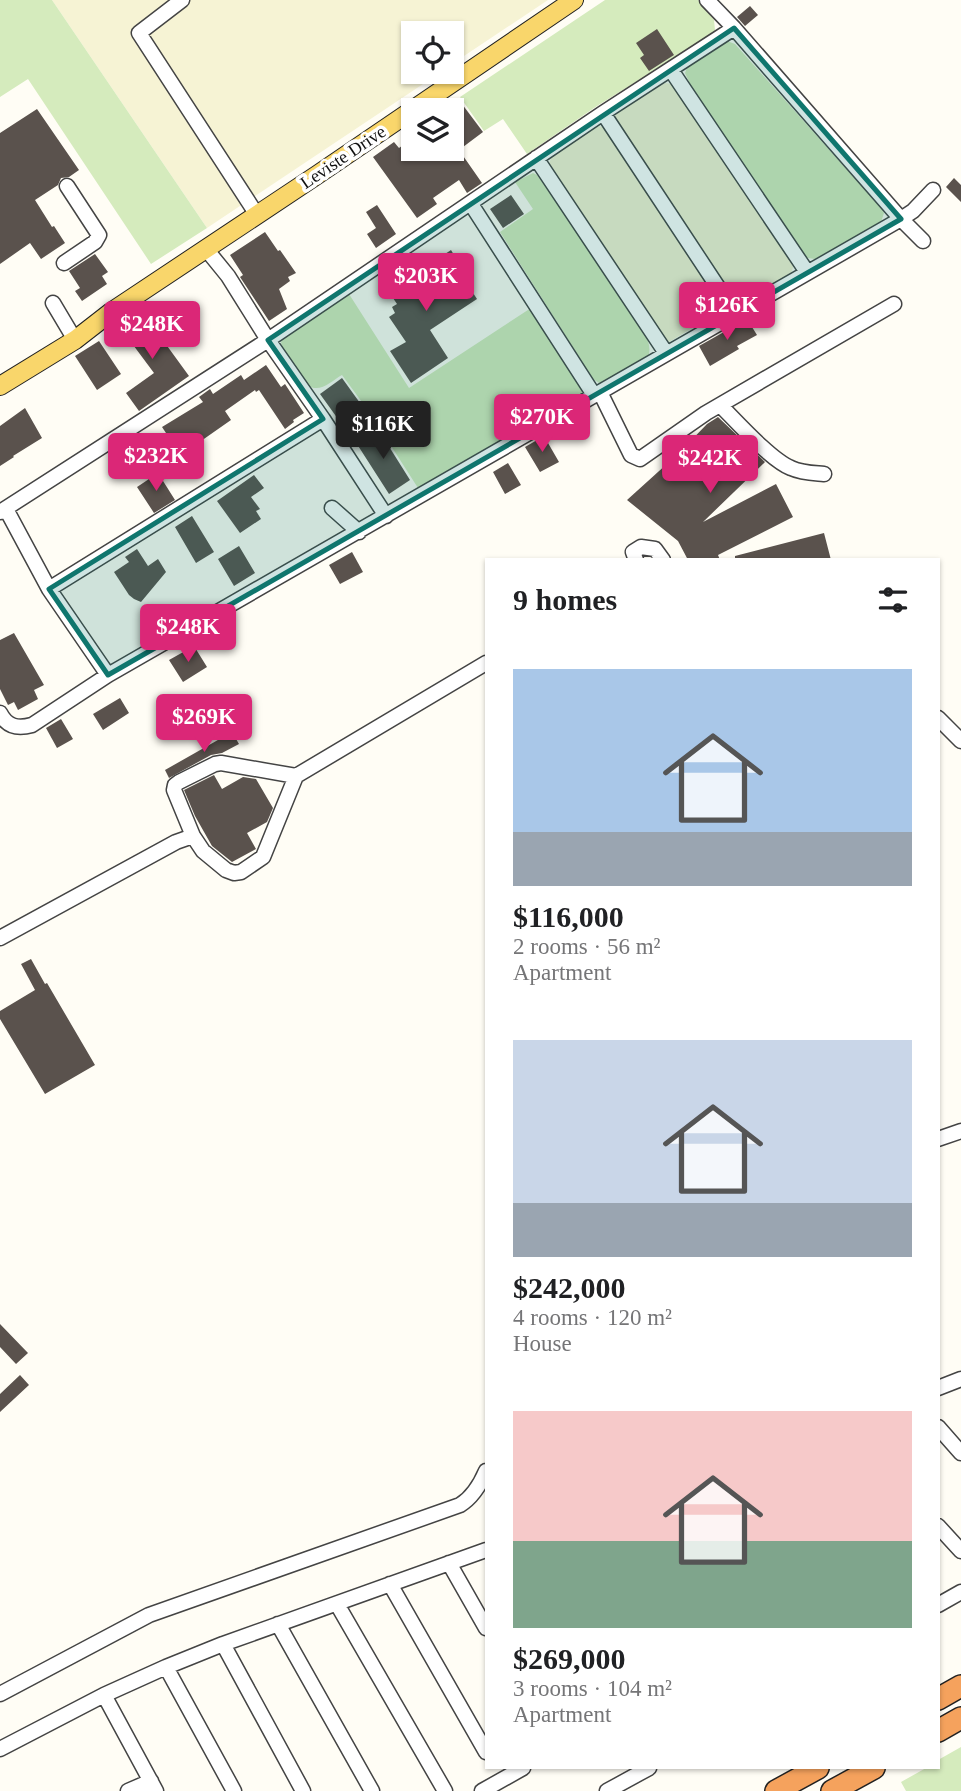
<!DOCTYPE html>
<meta charset="utf-8">
<style>
:root{--surface:#fff;--page:#f2f2f2;--text:#202124;--muted:#757577;--accent:#db2777}
body{margin:0;font-family:Georgia,serif;background:var(--page);color:var(--text);height:100vh;display:flex;flex-direction:column;font-size:26px;white-space:nowrap}
*{box-sizing:border-box;margin:0}
p{font-size:23px;color:var(--muted)}
.icon{flex:none;width:38px;height:38px;fill:none;stroke:currentColor;stroke-width:2;stroke-linecap:round;stroke-linejoin:round}
.map{position:relative;flex:1;overflow:hidden}
.panel{position:absolute;left:485px;top:558px;width:455px;height:1211px;display:flex;flex-direction:column;background:var(--surface);border-radius:0px;box-shadow:0 2px 5px #0004}
.panel>*{flex:none}
.buttons{position:absolute;left:401px;top:21px;display:grid;gap:14px}
.buttons a{display:grid;place-items:center;width:63px;height:63px;border-radius:0px;background:var(--surface);box-shadow:0 2px 5px #0004;font-size:35px}
.price{position:absolute;translate:-50% -60px;padding:0 16px;border-radius:7px;background:var(--accent);color:#fff;font-size:23px;line-height:46px;filter:drop-shadow(0 2px 4px #0008)}
.price::after{content:'';position:absolute;left:50%;top:42px;width:21px;height:16px;margin-left:-10px;background:inherit;clip-path:polygon(0 0,100% 0,50% 100%)}
.price.on{background:#222;color:#fff}
ul{padding:0;list-style:none}
li{display:grid;align-content:center;gap:14px;height:371px;padding:0 28px}
li span{display:grid;place-items:center;height:217px;border-radius:0px;color:#555}
li>.icon{margin-inline-start:auto}
span .icon{width:126px;height:126px;fill:#fffc;stroke-width:1}
li b{font-size:30px}
h2{display:flex;justify-content:space-between;align-items:center;height:84px;padding:0 28px;font-size:30px}
.map>svg:first-child{display:block}
.farmland{fill:#f6f3d4}
.green{fill:#d5ebbd}
.building{fill:#5a524d}
.lines{fill:none;stroke-linecap:round;stroke-linejoin:round}
.minor-casing{stroke:#444;stroke-width:17}
.major-casing{stroke:#222;stroke-width:20}
.highway-casing{stroke:#222;stroke-width:24}
.minor{stroke:#fff;stroke-width:14}
.major{stroke:#f9d66b;stroke-width:18}
.highway{stroke:#f5a25d;stroke-width:21}
.marked{fill:#0f766e;fill-opacity:0.2;stroke:#0f766e;stroke-width:5;stroke-linejoin:round}
.labels{text-anchor:middle;dominant-baseline:central;stroke-width:7;stroke-linejoin:round;paint-order:stroke}
.street-label{font-size:18px;fill:#111;stroke:#fff}
</style>
<div class="map">
<svg width="961" height="1791" viewBox="0 0 961 1791">
<rect width="100%" height="100%" fill="#fffdf5"/>
<path class="farmland" d="M52,0h496l-96,64v-31h-39v39h28l-234,156z
M665,83l7,1 120,178 1,5 -2,7 -45,25 -9,2 -4,-3 -117,-179 -1,-5 2,-3z
M596,126l9,1 117,178 -1,6 -52,31 -8,-6 -112,-172 3,-9z"/>
<path class="green" d="M0,0h52l155,228 -56,36 -123,-185 -28,18z
M605,0h93l16,20 1,10 -2,4 -116,72 -70,48 -24,-35 -19,12 -24,-34z
M727,41l8,3 147,165 2,4 -3,9 -66,37 -7,-1 -7,-6 -111,-168 -5,-11 3,-8z
M533,173l4,2 6,8 102,151c4,9 6,14 3,24l-46,27 -9,-6 -93,-147 33,-23 -18,-27z
M349,294l60,94 122,-80 51,80v6l-3,4 -157,91 -4,-1 -48,-75 -28,-38c-11,6 -22,19 -35,10l-25,-38 -1,-5 2,-4z
M961,1747v44h-55l-5,-9 25,-14h12v-8z"/>
<path class="building" d="M750,6l8,9 -13,11 -8,-9z
M657,29l17,26 -25,16 -9,-13 4,-3 -8,-12z
M459,100l24,32 -24,18 23,33 -15,10 -8,-13 -26,18 4,6 -20,14 -44,-61 21,-15 5,6 11,-8 3,4v5h39v-44z
M37,109l42,61 -10,7 -8,1 -3,7 -23,15 17,27 2,-1 11,17 -24,16 -11,-16 -30,21v-131z
M954,178l7,7v17l-15,-15z
M511,195l13,19 -21,14 -13,-19z
M377,205l19,29 -20,14 -9,-14 9,-6 -10,-16z
M265,232l13,19 2,-1 16,23 -8,4 2,4 -11,8 8,20 -18,12 -29,-44 3,-2 -13,-20z
M451,250l9,15 -4,2 21,32 -47,31 18,28 -37,25 -21,-32 16,-9 -17,-25 6,-4 -3,-6 5,-3 -16,-24 12,-7 11,15 32,-22 -3,-4z
M95,254l13,18 -6,4 5,8 -25,17 -7,-10 5,-3 -11,-17z
M141,310l48,66 -50,35 -13,-18 28,-20 -35,-47z
M747,319l10,16 -20,11 2,3 -29,17 -11,-20z
M99,341l22,33 -24,16 -22,-34z
M266,365l15,22 4,-3 19,29 -11,7 1,2 -9,7 -26,-39 -3,2 -1,-2 -30,21 6,9 -30,21 -3,-4 -20,14 -16,-24 41,-25 -4,-5 11,-8 3,5 28,-19 3,5z
M342,378l18,25 -22,16 -18,-25z
M25,408l17,30 -29,18 1,1 -14,9v-40z
M718,417l47,45 -62,60 73,-38 17,33 -75,38 2,5h-32l-10,-19 -51,-41 52,-47 28,-29z
M378,429l32,51 -21,14 -34,-53 10,-6 1,2z
M544,436l15,26 -19,10 -15,-25z
M508,463l13,22 -16,9 -12,-22z
M158,473l17,27 -21,13 -17,-26z
M254,475l10,13 -13,9 9,12 -4,2 5,8 -21,14 -23,-32z
M192,516l22,36 -18,11 -21,-36z
M824,533l7,27h-96v-4z
M239,546l16,27 -21,13 -16,-27z
M137,549l11,17 10,-7 8,13 -25,30 -7,-3 -5,-4 -15,-23 15,-10 -4,-5z
M352,552l11,20 -23,12 -11,-19z
M14,633l30,52 -10,5 4,9 -20,11 -4,-8 -6,3 -8,-16v-49z
M194,646l13,21 -24,15 -14,-22z
M120,698l9,15 -26,17 -10,-16z
M61,719l12,20 -16,9 -11,-20z
M232,732l7,12 -17,9 -11,2 -42,23 -4,-8z
M214,775l8,14 21,-12 13,2 17,29 -6,14 -20,11 9,16 -24,13 -20,-16 -17,-30 -11,-26z
M31,959l14,25 2,-1 48,82 -50,29 -45,-75v-8l35,-21 -14,-26z
M0,1324l28,29 -12,11 -16,-17z
M20,1375l9,10 -29,27v-18z"/>
<g class="lines">
<defs>
<path id="minor" d="M182,0l-43,33 118,182
M671,70l136,202
M603,113l132,200
M536,158l130,195
M471,204l123,191
M923,241l-22,-22 12,-8 20,-21
M206,249l22,27 40,64 55,79 63,97
M64,263l31,-21 4,-7 -32,-49
M53,303l22,37
M600,392l31,63 9,4 66,-46 188,-109
M720,405c17,17 51,55 71,63 11,5 22,5 33,6
M332,508l27,24
M6,509l43,80 59,86
M0,512l268,-172 335,-227 131,-85
M636,560l-3,-8 8,-5 14,2 8,11
M49,589l274,-170
M0,713c7,14 18,16 32,12l76,-50 793,-456 -167,-191 -27,-28
M938,718l23,23
M193,836l-19,-46 1,-5 4,-3 36,-18 6,-1 75,13
M0,938l176,-96 17,-6 10,15 23,19 8,3 7,-1 22,-15 33,-81 190,-113
M938,1139l23,-8
M938,1388l23,-9
M938,1427l23,26
M938,1526l23,25
M449,1563l37,65
M390,1584l96,168
M337,1604l108,187
M938,1605l23,-13
M278,1624l94,167
M223,1644l80,147
M166,1667l68,124
M0,1694l149,-79 311,-110c13,-8 20,-20 26,-34
M104,1695l52,96
M0,1749l104,-54 62,-28 57,-23 263,-94
M128,1791l23,-10
M482,1791l41,-23
M607,1791l42,-23"/>
<path id="major" d="M0,386l75,-46 36,-28 206,-137 257,-175"/>
<path id="highway" d="M938,1699l23,-13
M938,1731l23,-13
M776,1791l42,-23
M832,1791l42,-23"/>
</defs>
<use href="#minor" class="minor-casing"/>
<use href="#major" class="major-casing"/>
<use href="#highway" class="highway-casing"/>
<use href="#minor" class="minor"/>
<use href="#major" class="major"/>
<use href="#highway" class="highway"/>
</g>
<path class="marked" d="M734,28l167,191 -793,456 -59,-86 274,-170 -55,-79z"/>
<g class="labels">
<g class="street-label">
<text transform="translate(343 157) rotate(-34)">Leviste Drive</text>
</g>
</g>
</svg>
<div class="buttons">
<a><svg class="icon" aria-label="locate" viewBox="0 0 24 24"><circle cx="12" cy="12" r="6"/><path d="M12 2v4M12 18v4M2 12h4M18 12h4"/></svg></a>
<a><svg class="icon" aria-label="layers" viewBox="0 0 24 24"><path d="M12 4l9 5-9 5-9-5zM3 14l9 5 9-5"/></svg></a>
</div>
<b class="price" style="left:426px;top:313px">$203K</b>
<b class="price" style="left:727px;top:342px">$126K</b>
<b class="price" style="left:152px;top:361px">$248K</b>
<b class="price" style="left:542px;top:454px">$270K</b>
<b class="price on" style="left:383px;top:461px">$116K</b>
<b class="price" style="left:156px;top:493px">$232K</b>
<b class="price" style="left:710px;top:495px">$242K</b>
<b class="price" style="left:188px;top:664px">$248K</b>
<b class="price" style="left:204px;top:754px">$269K</b>
<section class="panel">
<h2>9 homes<svg class="icon" aria-label="filters" viewBox="0 0 24 24"><path d="M4 7h16M4 17h16"/><circle cx="9" cy="7" r="2"/><circle cx="15" cy="17" r="2"/></svg></h2>
<ul>
<li><span style="background:linear-gradient(#a9c7e8 75%,#9aa5b1 0)"><svg class="icon" aria-label="home" viewBox="0 0 24 24"><path d="M3 11l9-7 9 7M6 9v11h12V9"/></svg></span><div><b>$116,000</b><p>2 rooms · 56 m²</p><p>Apartment</p></div></li>
<li><span style="background:linear-gradient(#c9d6e8 75%,#9aa5b1 0)"><svg class="icon" aria-label="home" viewBox="0 0 24 24"><path d="M3 11l9-7 9 7M6 9v11h12V9"/></svg></span><div><b>$242,000</b><p>4 rooms · 120 m²</p><p>House</p></div></li>
<li><span style="background:linear-gradient(#f6c9c9 60%,#7fa58c 0)"><svg class="icon" aria-label="home" viewBox="0 0 24 24"><path d="M3 11l9-7 9 7M6 9v11h12V9"/></svg></span><div><b>$269,000</b><p>3 rooms · 104 m²</p><p>Apartment</p></div></li>
</ul>
</section>
</div>
